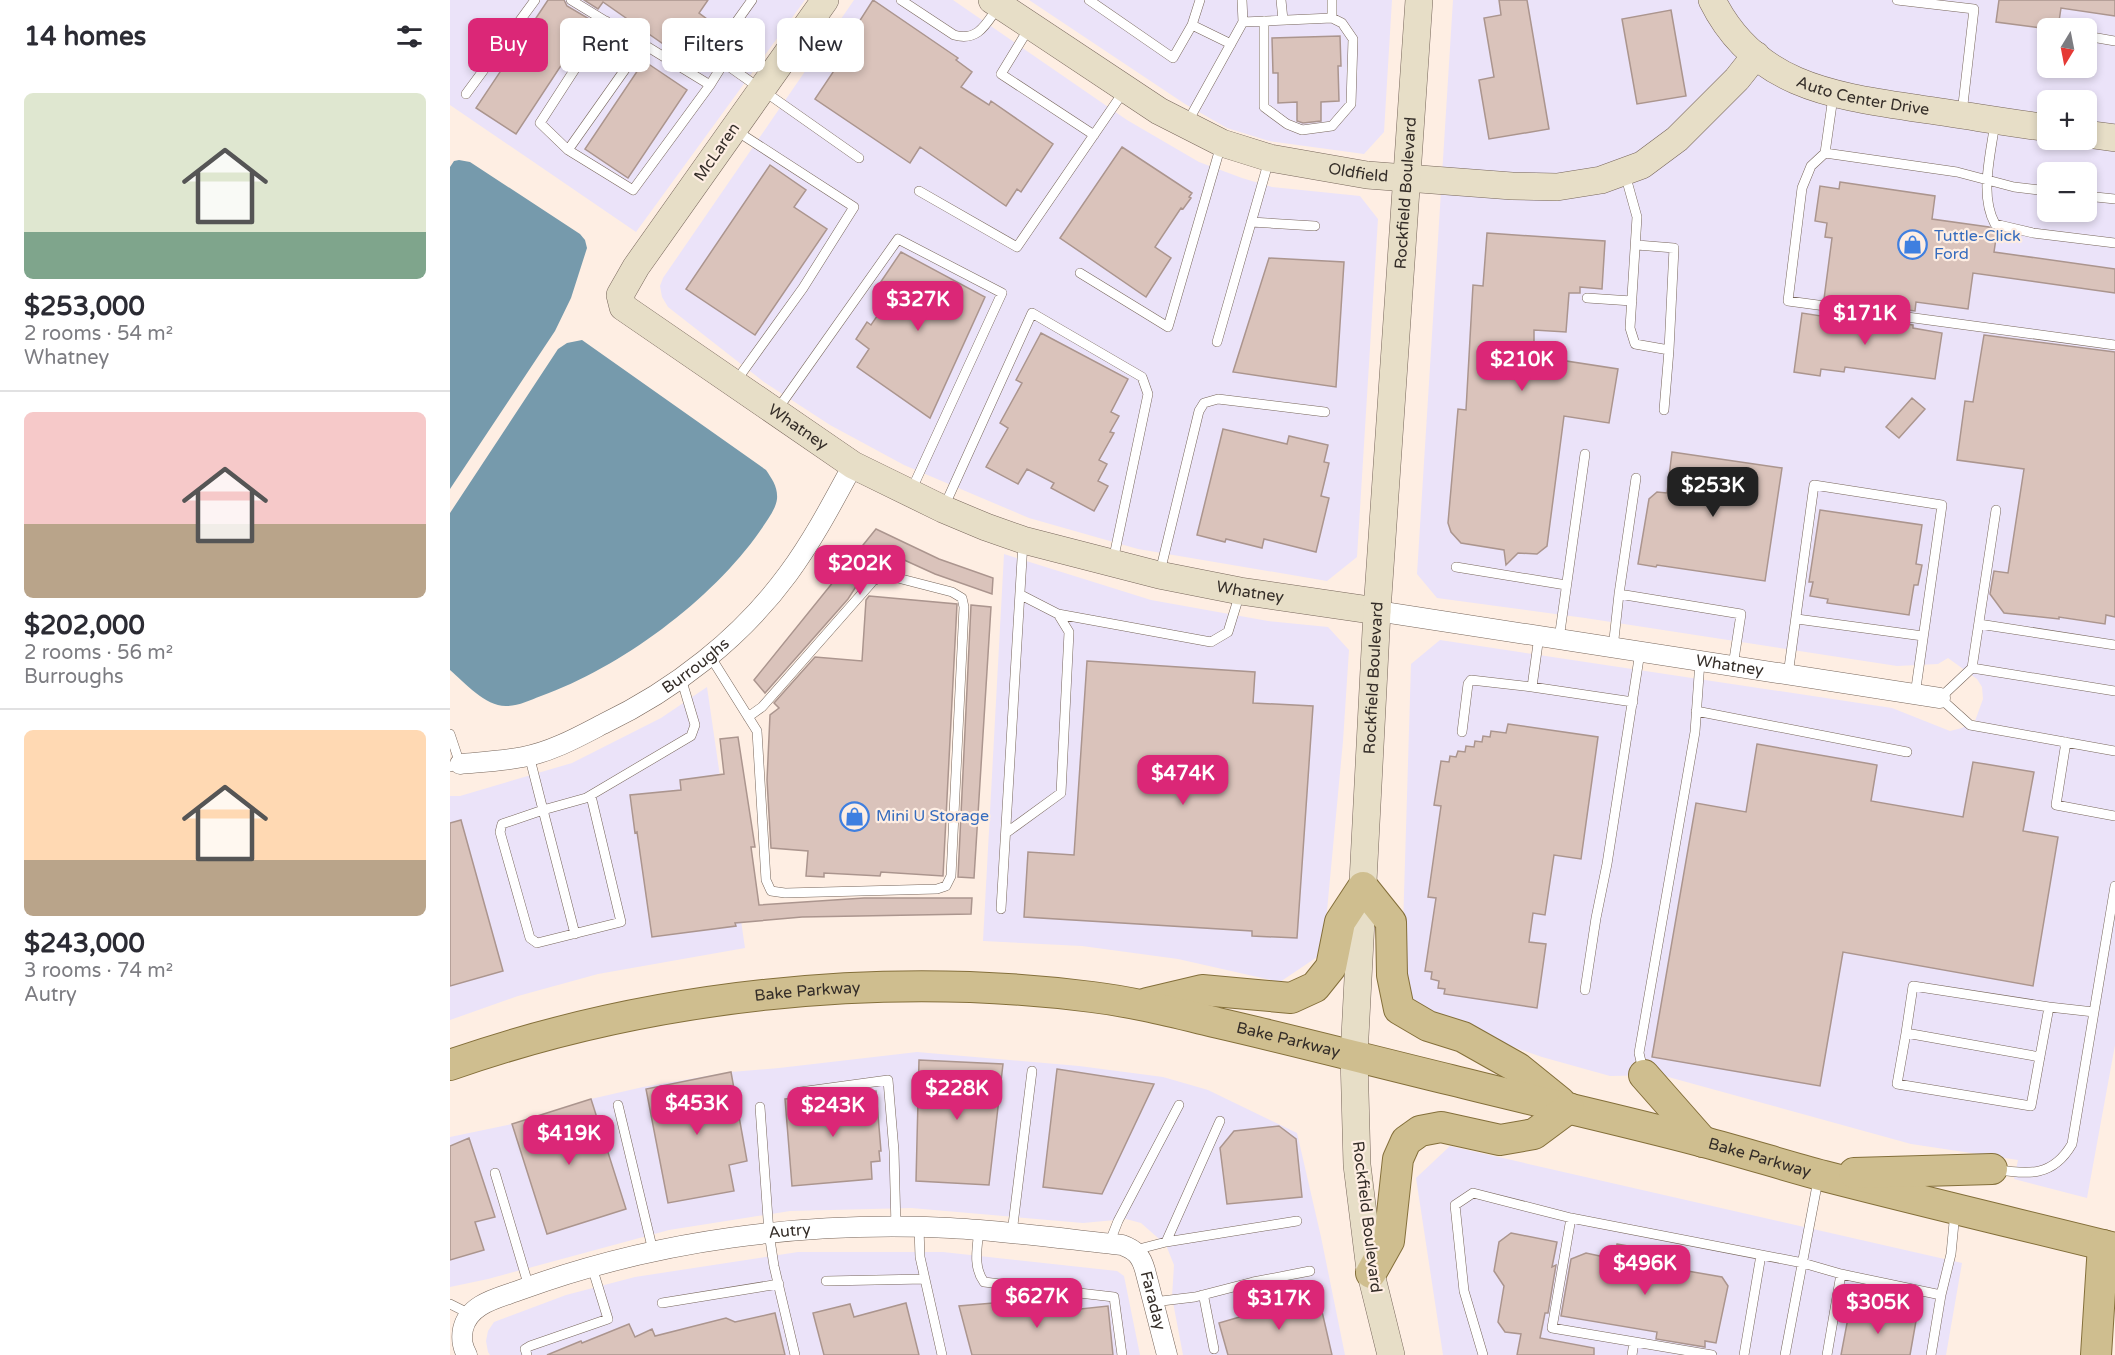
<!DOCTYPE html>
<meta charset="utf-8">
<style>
:root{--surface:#fff;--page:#f7f7f7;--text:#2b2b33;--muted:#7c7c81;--line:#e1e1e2;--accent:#db2777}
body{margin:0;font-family:"Varela Round",sans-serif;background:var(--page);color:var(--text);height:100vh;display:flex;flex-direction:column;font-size:22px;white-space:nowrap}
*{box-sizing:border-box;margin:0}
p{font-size:20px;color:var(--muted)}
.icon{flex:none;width:33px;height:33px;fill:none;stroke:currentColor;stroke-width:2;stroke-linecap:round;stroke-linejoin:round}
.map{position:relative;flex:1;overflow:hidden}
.sheet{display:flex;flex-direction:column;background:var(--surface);width:450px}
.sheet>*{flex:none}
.hud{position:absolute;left:18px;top:18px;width:570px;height:54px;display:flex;gap:12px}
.needle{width:39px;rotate:190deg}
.fabs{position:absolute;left:1587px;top:18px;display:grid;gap:12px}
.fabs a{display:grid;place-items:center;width:60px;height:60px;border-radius:9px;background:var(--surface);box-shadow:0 3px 9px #0003;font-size:30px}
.price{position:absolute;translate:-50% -51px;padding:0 14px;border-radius:12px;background:var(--accent);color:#fff;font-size:20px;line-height:39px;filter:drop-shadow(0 2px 3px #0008)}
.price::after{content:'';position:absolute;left:50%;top:36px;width:18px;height:14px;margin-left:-9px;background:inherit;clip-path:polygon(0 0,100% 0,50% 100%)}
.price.selected{background:#222;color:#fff}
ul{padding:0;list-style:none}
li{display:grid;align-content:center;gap:12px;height:318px;padding:0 24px}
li+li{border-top:2px solid var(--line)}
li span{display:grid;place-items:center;height:186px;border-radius:9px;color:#555}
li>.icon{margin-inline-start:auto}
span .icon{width:108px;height:108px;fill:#fffc;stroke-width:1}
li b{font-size:26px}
h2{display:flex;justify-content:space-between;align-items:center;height:72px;padding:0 24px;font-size:26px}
.pill{padding:0 21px;border-radius:9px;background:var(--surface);box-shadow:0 3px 9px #0003;font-size:21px;line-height:54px}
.pill.selected{background:var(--accent);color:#fff}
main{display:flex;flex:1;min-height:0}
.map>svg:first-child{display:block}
.commercial{fill:#ebe3f9;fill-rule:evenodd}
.water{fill:#769aac}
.building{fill:#dac3bb;stroke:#ab958e;stroke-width:1.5}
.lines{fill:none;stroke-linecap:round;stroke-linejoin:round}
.lane-casing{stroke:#77665b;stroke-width:10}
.street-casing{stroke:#77665b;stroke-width:21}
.secondary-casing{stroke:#77665b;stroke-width:28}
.primary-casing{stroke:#846f3a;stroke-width:32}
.lane{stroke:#fff;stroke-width:9}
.street{stroke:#fff;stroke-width:20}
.secondary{stroke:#e7dec7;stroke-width:27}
.primary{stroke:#cfbe8f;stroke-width:30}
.labels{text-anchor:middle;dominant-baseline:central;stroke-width:4.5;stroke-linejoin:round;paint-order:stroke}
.street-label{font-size:16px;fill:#342d28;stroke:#feeee3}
.shop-label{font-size:16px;fill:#366cbe;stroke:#feeee3;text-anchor:start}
</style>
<main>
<section class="sheet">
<h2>14 homes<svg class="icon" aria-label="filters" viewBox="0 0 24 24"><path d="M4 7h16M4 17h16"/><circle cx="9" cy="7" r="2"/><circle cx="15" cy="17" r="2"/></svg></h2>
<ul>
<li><span style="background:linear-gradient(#dfe7d0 75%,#7fa58c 0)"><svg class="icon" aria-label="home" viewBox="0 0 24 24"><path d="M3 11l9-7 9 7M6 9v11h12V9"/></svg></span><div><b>$253,000</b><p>2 rooms · 54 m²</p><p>Whatney</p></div></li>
<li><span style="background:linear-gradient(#f6c9c9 60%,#b9a48a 0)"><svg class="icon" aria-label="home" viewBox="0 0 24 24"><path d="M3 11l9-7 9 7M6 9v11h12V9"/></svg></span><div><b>$202,000</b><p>2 rooms · 56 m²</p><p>Burroughs</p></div></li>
<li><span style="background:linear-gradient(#ffd9b3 70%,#b9a48a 0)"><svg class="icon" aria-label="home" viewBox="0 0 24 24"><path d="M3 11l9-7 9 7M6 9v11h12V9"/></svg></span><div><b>$243,000</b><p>3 rooms · 74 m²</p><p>Autry</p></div></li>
</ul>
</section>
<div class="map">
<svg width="1665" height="1355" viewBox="0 0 1665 1355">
<rect width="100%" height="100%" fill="#feeee3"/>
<path class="commercial" d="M0,0h355l-169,232 -186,-127z
M404,0h99l174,120 72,42 43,16 30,9 88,9 18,23 -21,338 -30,24 -189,-32 -109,-31 -125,-53 -74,-40 -66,-43 -96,-75 -6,-10 -2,-11 3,-8z
M579,0h363l-8,132 -20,22 -95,-13 -42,-13 -42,-24z
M1003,0h662v1045l-28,153 -73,-19 4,-19 -107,-16 -250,-69 -51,1 -68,-19 -37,-13 -24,-14 -43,-14 -37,-23 10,-329 29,-24 452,68 58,23 12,-3 13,-7 8,-22 -1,-12 -5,-8 -29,-21 -10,6 -41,2 -312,-48 -148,-20 -20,-24zM1598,28h38v40h-38zM1598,100h38v40h-38zM1598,172h38v40h-38z
M554,554l147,46 117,21 60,6 21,23 -6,91 -20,212 -43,29 -102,-23 -96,-13 -99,-5z
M257,687l38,261 -147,26 -80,22 -68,24v-224h10l112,-33 89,-45z
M467,1052l162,14 84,11 45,13 89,43 24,104 24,118h-162l-11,-58 2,-32 -8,-20 -25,-22 -15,-4 -43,4 -172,-15 -121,3 -121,19 -181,49 -38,8v-150l62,-13 79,-25 52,-12 88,-15 48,-4z
M1000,1146l512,117 -16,92h-503l-27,-177z
M348,1252h145l174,19 7,5 16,79h-650l-2,-3 -2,-11 2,-10 6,-9 72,-27 69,-18z"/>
<path class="water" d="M9,160l11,2 110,72 5,6 2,8 -16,50 -16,33 -105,158v-322l4,-6z
M132,340l184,130c6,9 12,17 11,29 -1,10 -11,23 -17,32 -48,69 -140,137 -219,165 -11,4 -22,10 -34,10 -21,1 -42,-23 -57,-36v-157l108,-164 9,-6z"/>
<path class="building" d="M98,0h16l3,6 24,14 -75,114 -40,-26z
M134,0h124l-9,13 16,12 -26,37 -86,-60 -5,7z
M423,0l85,58 -2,2 16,12 -11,15 28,18 2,-4 62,43 -32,48 -4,-3 -11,17 -86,-59 -10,16 -95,-64 47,-70 -5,-4z
M1049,0h28l22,129 -60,10 -10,-59 15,-3 -10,-59 17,-3z
M1549,0h116v16l-54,-8 -3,20h-17l-45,-6z
M1221,10l15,86 -49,8 -15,-85z
M890,36l1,30h-3l1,35 -18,1v19l-18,2 -6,-2v-19l-19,1v-30h-5l-1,-35z
M194,61l43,29 -59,88 -43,-29z
M672,147l70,46 -3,4 2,1 -8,11 -2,-1 -26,39 16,11 -25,39 -86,-59z
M320,165l36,25 -12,17 33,22 -72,106 -69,-46z
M1390,182l95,14 -3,23 57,8 8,5 -3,20 121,17v24l-142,-20 -5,36 -52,-7 -1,9 -91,-12 8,-61 -7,-1 2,-14 -12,-2 5,-35 19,3z
M1037,233l118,8 -3,48 -22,-2v6h-11l-3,39 -32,-2v26l84,13 -9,54 -45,-7 -17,130 -10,8 -19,-1 -12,12 -2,-15 -43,-7 -10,-11 -3,-9 10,-114 8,1 7,-125 10,1z
M451,252l84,45 -55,121 -73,-51 12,-18 -13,-10 11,-17 4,3 22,-32 -13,-10z
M819,258l75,4 -8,125 -103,-15z
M1372,312l91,13v3l29,5 -7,46 -90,-12 -1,5 -23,-3 -1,7 -26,-4 8,-59 19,3z
M591,333l87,46 -17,33 8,4 -9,16 4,1 -15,27 8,4 -9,17 10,5 -14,25 -43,-23 3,-5 -27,-14 -9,15 -32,-17 22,-39 -8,-5 22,-40 -6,-3z
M1534,335l131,17v265l-9,-2 -1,9 -46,-7v2l-55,-6 -14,-19 4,-23 14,2 16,-104 -67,-9 8,-59 8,1z
M1462,398l13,11 -26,29 -13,-11z
M773,429l64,15 2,-8 39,9 -4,17 5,1 -8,33 8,2 -13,54 -52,-13 -2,9 -36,-9 -1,3 -28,-7z
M1222,452l110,16 -17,113 -108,-16 -1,2 -18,-3 11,-65 8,-7 10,1z
M1370,510l102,15 -6,39 6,1 -4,20h-4l-5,30 -82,-12 1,-4 -18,-3 3,-14h-4z
M426,529l63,30 54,19 -1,16 -57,-20 -55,-25 -32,50 -83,94 -11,-13z
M419,596l88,8 -14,272 -62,-4 -1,4 -56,-3v4l-18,-1 2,-25 -37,-3 -4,-68 3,-65 9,-7 -5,-5 41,-46 47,4 4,-61z
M521,605l20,2 -17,271 -16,-1z
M637,661l168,11 -2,31 60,3 -16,232 -45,-2v-5l-228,-14 4,-65 46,3z
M1058,724l90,13 -17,122 -27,-4 -9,60 -12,-2 -4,29 17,2 -9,64 -93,-14 1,-5 -7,-1 1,-7 -8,-2 1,-7 -7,-1 11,-73 -8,-1 13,-91 -7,-1 7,-44 8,1 1,-6 6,1 2,-6 7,1 1,-6 8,1 1,-6 7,1 1,-6 7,1 1,-6 15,2z
M288,737l17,110h-4l8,58 105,-7h108l-1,16 -169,3 -67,6 1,3 -84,11 -15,-105 -2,1 -5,-38 51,-5 -1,-10 44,-6 -4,-35z
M1307,744l120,21 -6,36 92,16 10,-55 61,10 -11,59 35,6 -25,149 -190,-34 -23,134 -168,-29 44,-254 50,9z
M11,820l42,151 -53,15v-163z
M469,1060l84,4 -14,121 -73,-4z
M607,1069l97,15 -52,110 -59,-7z
M281,1072l16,89 -18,4 5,26 -66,12 -22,-114z
M426,1091l5,60h-2l1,10 -9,1 1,17 -80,7 -7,-87z
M141,1099l35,110 -79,25 -35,-110z
M829,1126l17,13 6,58 -75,7 -7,-56 14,-17z
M19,1138l26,79 -20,5 9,28 -34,10v-114z
M1061,1233l46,9 -5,25 4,-2 -8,48h-3l-5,25 54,10v7h-77l4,-21 -16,-2 -7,-10 6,-36 -10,-15 5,-29z
M1167,1244l39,7 -3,14 69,12 6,9 -12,57 -11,-2v6l-49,-8 1,-7 -96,-16 10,-57 15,-6 28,6z
M868,1294l14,61h-104l-9,-32z
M609,1300l12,10 37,-4 5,49h-141l-13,-49 46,-4 3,3z
M456,1303l13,52h-95l-11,-42 37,-9 4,13z
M1408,1311l58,10 -6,34h-69l7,-37z
M325,1313l10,42h-238l34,-14 1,2 47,-19 6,13 17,-8 3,7 71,-18 9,4z"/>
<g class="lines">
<defs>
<path id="lane" d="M121,0l139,85 -77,105 -65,-40 75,-106
M451,0l53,35c24,7 32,-11 44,-28
M639,0l84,58 19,-33 39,19
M792,0l1,22
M831,0l2,20
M1447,0l77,9 -12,104
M287,21l15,-21
M814,21v86l23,17 15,6 30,-4 19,-22 2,-65 -11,-16 -10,-5
M742,25l8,-25
M579,28l-28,46 93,61
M1636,36l29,5
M274,63l135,95
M260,85l28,-45
M16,94l69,-94
M1383,97l-8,56 132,19 57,15 34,4
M1545,122c-4,32 -16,73 0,102l38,9 82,10
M737,123l56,-101 89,-4v-18
M285,130l119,77 -51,81 -67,93
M118,150l-28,-27 66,-102
M1375,153l-14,13 -9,22 -14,113 327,44
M1175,174l12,43 -7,111 5,16 34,6
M469,191l98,56 107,-156
M1636,196l29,3
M801,222l64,4
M1187,245l37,3 -5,102 -5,60
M630,273l88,54 53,-182
M1137,298l45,3
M767,342l52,-182
M327,410l121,-171 104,54 -91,198
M494,507l88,-194 110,64 6,17 -35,167
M1546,510l-24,158 -32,30 30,27 145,26
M1006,567l110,18
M710,572l39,-161 5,-8 14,-4 107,13
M1169,594l17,-116
M571,595l37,19 153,28 17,-10 12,-39
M1347,619l126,17
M1529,624l136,21
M1089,636l-7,51 101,15
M1109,639l26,-185
M1163,648l6,-54 122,20 -8,52
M260,656l47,75 9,149 5,11 14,2 152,-4 9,-3 5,-10 13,-269 -2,-9 -10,-6 -66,-17 -13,6 -111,126 -14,10
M1522,668l143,23
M1338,675l26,-190 128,20 -27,190
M1246,711l211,41
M1012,732l6,-48 3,-4 61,7
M0,734l10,30 -10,3
M1616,742l-10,63 59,11
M79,755l14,55 -41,14 -2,8 30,106 7,5 84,-21 -30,-126
M556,833l55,-40 8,-161 -11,-18
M551,909l22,-367
M125,934l-32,-124 43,-12 105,-62 4,-11 -14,-47
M1135,990l11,-72 11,-54 33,-212
M1456,1033l7,-47 136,21
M1590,1057l-134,-24 -9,51 134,22 18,-99 45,5
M1193,1070l-4,-17 56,-321 5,-71
M350,1092l88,-12 6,71 2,77
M168,1105l35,146
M310,1107l9,126 5,33 21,89
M1544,1169c34,6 59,8 78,-25l43,-258
M45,1173l34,114
M1121,1218l-19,110 160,27
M469,1228l1,29 22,98
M529,1230c-2,19 -6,37 5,52l130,15 8,58
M562,1233l20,-162
M716,1242l54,-121
M659,1244l9,-23 61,-116
M685,1250l31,-8 131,-21
M376,1281l99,-2
M752,1295l2,3 10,51
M1491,1295l10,-41 4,-42
M703,1302l42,-5 58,-15 57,-11
M212,1303l117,-19
M0,1304l20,10
M77,1355l-2,-6 5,-3 78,-27 -16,-52
M1033,1355l-19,-64 -9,-86 18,-12 98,25 232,45 38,11 100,21 -10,60
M1182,1355l2,-13
M1294,1355l17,-100
M1335,1355l33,-175
M1377,1355l14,-81"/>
<g id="street">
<path id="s1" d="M927,611l563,87"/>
<path id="s2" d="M10,764c21,-2 43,-3 63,-7 28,-5 55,-20 80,-33 71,-34 138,-86 185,-150 25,-34 45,-72 65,-109"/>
<path id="s3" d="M17,1355c-5,-9 -6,-16 -4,-26 6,-26 36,-31 57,-39 136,-50 285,-69 430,-62 57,3 115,11 172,17 14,5 19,11 23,25l22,85"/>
</g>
<g id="secondary">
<path id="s4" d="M375,0l-189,267 -16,28 3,12 230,158 90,44 43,18 37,13 136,35 81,16 137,20"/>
<path id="s5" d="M542,0l167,111 63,32 48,15 97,17 145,11 45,1 44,-7 41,-15 35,-26 60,-60 19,-24"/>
<path id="s6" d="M1262,0c43,87 123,96 209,109 42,6 84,13 127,19"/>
<path d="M1636,134l29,4"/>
<path id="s7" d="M941,1355l-21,-85 -13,-105 -3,-109 23,-445 42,-611"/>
</g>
<g id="primary">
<path d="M697,1003l55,-13 89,8 24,-11 16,-20 9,-45 23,-35 28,35 1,53 7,34 29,17 35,11 55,31 42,34"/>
<path id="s8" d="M0,1065c200,-70 431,-95 642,-68 42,5 84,16 126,26 78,18 155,38 233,57 83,21 166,39 249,61 42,11 83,24 124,35 97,25 194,48 291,72"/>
<path d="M1194,1075l59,67"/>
<path d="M1404,1173l138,-4"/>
<path d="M921,1273l18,-32 9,-82 8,-18 14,-10 21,-4 59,13 34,-6 35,-26"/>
<path d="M1646,1355l7,-110"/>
</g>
</defs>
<use href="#lane" class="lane-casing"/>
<use href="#street" class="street-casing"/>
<use href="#secondary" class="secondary-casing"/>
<use href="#primary" class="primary-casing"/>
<use href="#lane" class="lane"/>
<use href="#street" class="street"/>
<use href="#secondary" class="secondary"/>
<use href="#primary" class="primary"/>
</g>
<defs>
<symbol id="shop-ring" viewBox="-11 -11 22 22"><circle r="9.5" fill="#feeee3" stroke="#3f7fe0" stroke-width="1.5"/><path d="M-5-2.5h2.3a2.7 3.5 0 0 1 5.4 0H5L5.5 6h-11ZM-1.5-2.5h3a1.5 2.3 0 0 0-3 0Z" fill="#3f7fe0"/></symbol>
</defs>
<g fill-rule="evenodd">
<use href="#shop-ring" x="1446" y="228" width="33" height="33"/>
<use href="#shop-ring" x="388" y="800" width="33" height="33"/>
</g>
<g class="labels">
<g class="street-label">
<text stroke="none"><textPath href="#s6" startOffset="188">Auto Center Drive</textPath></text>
<text transform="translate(267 152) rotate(-55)">McLaren</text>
<text stroke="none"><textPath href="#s5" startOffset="411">Oldfield</textPath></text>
<text stroke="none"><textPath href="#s7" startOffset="1167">Rockfield Boulevard</textPath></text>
<text stroke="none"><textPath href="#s4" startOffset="584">Whatney</textPath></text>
<text stroke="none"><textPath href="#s4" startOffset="1070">Whatney</textPath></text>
<text stroke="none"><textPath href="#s2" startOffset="260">Burroughs</textPath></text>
<text stroke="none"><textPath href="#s1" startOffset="357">Whatney</textPath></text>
<text stroke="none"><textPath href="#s7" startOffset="681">Rockfield Boulevard</textPath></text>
<text stroke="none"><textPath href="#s8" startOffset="366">Bake Parkway</textPath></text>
<text stroke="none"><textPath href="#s8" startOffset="852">Bake Parkway</textPath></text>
<text stroke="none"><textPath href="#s8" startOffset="1338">Bake Parkway</textPath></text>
<text transform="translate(917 1217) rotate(83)">Rockfield Boulevard</text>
<text stroke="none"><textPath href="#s3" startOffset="376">Autry</textPath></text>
<text stroke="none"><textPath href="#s3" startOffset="777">Faraday</textPath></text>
</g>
<g class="shop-label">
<text x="1484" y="236">Tuttle-Click<tspan x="1484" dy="18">Ford</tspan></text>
<text x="426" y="816">Mini U Storage</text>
</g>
</g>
</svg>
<div class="fabs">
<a><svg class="needle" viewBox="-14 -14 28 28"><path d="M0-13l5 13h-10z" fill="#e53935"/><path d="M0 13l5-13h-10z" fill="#7c7c81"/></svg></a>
<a>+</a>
<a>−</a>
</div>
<b class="price" style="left:468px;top:332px">$327K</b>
<b class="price" style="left:1415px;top:346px">$171K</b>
<b class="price" style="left:1072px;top:392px">$210K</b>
<b class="price selected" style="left:1263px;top:518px">$253K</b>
<b class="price" style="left:410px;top:596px">$202K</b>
<b class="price" style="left:733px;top:806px">$474K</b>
<b class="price" style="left:507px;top:1121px">$228K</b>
<b class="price" style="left:247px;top:1136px">$453K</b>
<b class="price" style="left:383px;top:1138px">$243K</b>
<b class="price" style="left:119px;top:1166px">$419K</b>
<b class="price" style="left:1195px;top:1296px">$496K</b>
<b class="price" style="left:587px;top:1329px">$627K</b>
<b class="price" style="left:829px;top:1331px">$317K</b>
<b class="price" style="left:1428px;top:1335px">$305K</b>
<div class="hud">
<a class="pill selected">Buy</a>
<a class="pill">Rent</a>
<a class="pill">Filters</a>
<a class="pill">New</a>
</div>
</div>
</main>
